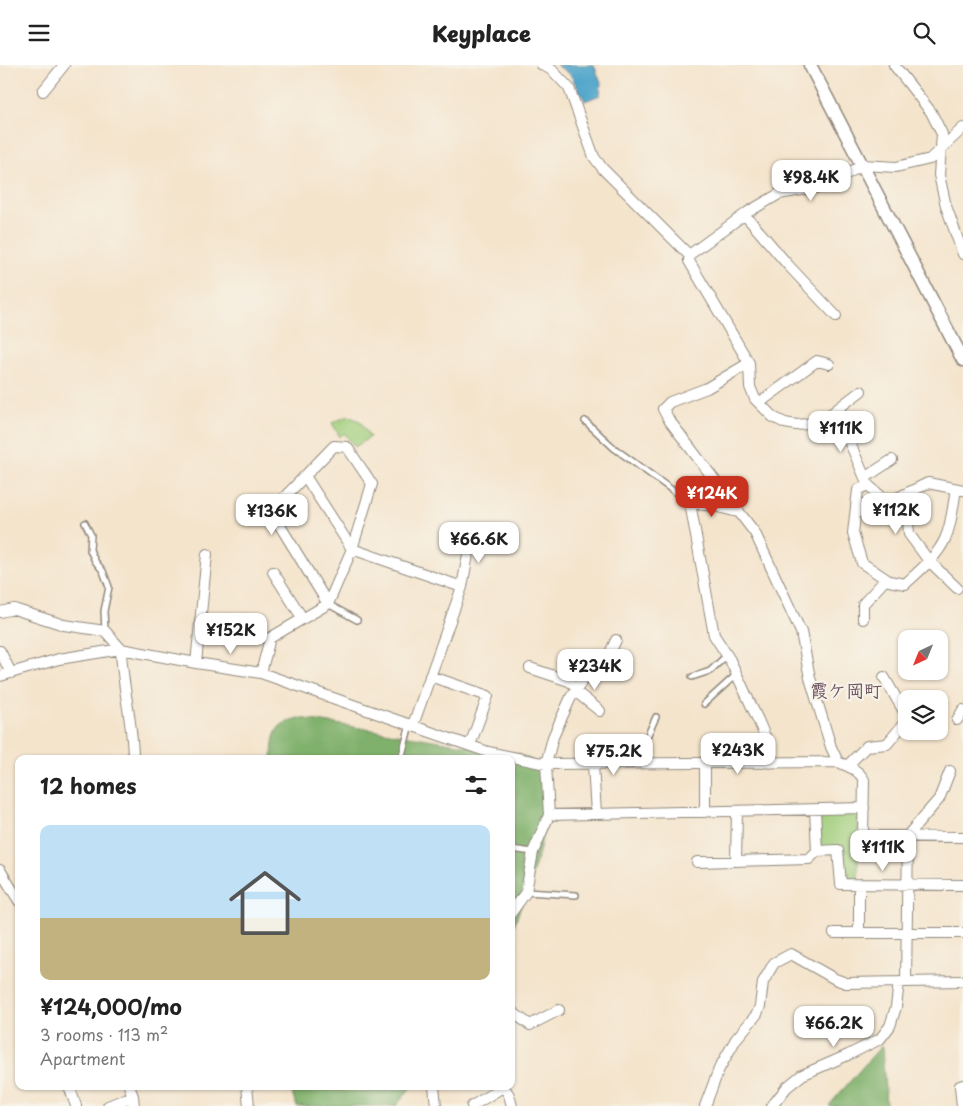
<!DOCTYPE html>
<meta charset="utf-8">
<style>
:root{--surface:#fff;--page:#f6f6f6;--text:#222;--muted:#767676;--line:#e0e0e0;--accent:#c8321e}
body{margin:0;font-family:"Playpen Sans","Klee One",sans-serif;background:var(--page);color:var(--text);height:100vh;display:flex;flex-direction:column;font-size:19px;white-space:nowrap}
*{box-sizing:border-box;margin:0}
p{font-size:16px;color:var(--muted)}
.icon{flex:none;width:28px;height:28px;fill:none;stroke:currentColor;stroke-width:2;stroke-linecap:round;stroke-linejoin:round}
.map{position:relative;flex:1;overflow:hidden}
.details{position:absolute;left:15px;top:690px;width:500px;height:335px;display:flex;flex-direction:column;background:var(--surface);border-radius:10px;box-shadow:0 1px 4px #0004}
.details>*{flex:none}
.needle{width:32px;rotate:223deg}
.tools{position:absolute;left:898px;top:565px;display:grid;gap:10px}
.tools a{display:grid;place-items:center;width:50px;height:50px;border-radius:10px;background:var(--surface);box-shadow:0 1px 4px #0004;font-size:25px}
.price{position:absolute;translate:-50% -42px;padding:0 11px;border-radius:10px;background:#fff;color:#222;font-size:16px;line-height:32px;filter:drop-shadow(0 1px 2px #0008)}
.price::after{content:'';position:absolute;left:50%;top:30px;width:15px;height:11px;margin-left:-8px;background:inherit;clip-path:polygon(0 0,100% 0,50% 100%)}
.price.current{background:var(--accent);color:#fff}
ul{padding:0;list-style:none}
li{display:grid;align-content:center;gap:10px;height:265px;padding:0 25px}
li+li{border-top:1px solid var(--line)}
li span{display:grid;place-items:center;height:155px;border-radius:10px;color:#555}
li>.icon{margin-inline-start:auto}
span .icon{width:90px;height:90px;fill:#fffc;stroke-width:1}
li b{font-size:21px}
h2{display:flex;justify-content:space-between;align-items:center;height:60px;padding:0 25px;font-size:21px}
header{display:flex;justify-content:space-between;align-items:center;height:65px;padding:0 25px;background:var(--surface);font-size:22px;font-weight:800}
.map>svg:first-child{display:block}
.green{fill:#a0ce7c;stroke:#667c54}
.forest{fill:#80b16c;stroke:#566e4c}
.water{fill:#4fa5cb;stroke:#3d687b}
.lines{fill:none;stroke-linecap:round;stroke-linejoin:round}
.service-casing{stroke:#90887c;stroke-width:8}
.minor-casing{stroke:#90887c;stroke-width:12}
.tertiary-casing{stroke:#90887c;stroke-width:15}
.service{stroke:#fff;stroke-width:5}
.minor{stroke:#fff;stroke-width:10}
.tertiary{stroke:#fff;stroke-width:12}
.labels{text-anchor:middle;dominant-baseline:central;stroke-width:4.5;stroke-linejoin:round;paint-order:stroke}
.quarter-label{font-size:18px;font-weight:bold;fill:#6c5361;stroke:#f7f3e8}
</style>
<header><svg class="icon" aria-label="menu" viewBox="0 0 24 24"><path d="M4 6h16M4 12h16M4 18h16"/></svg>Keyplace<svg class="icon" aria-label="search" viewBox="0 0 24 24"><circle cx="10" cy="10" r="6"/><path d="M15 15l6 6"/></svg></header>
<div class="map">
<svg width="963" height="1041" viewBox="0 0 963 1041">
<rect width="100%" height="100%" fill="#f7f3e8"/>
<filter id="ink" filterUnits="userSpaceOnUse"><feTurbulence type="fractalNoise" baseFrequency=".02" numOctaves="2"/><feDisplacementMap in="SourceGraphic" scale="10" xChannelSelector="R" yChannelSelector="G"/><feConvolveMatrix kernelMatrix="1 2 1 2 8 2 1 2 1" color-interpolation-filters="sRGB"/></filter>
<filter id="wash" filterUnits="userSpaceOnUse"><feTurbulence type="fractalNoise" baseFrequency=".0096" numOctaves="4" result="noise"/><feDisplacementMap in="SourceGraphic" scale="20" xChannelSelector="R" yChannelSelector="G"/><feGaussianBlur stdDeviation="1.12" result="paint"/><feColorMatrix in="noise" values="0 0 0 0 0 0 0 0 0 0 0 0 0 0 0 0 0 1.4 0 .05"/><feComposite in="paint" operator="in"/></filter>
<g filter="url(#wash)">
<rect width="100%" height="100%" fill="#f4e4cc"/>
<path class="green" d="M348,351l12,5 10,16 -15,10 -11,-14 -4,4 -8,-14z
M852,747l6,4v63l-13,1 -5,-32h-20l-1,-31 4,-4z"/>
<path class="forest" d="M299,653l220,36 16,8 6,9 3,11 1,44 -8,34 -22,63 -4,7v-171h-239c1,-23 1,-36 27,-41z
M882,980l4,61h-57l2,-3z
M289,1021h123l-16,20h-99z"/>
<path class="water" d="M556,0h38l7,18 -1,12 -15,6 -15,-27z"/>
</g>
<g filter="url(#ink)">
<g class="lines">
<defs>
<path id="service" d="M585,356l29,27 76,55
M85,458l6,12 -1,15 5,11 8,10 6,16 -5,24 1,19
M328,539l29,16
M692,612l18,-6 16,-15
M704,639l33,-30
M401,694l9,-35
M635,698l21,-46
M511,784l22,3
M526,827l50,3"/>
<path id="minor" d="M542,0l10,5 17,18 25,69 9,12 86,86v6l60,102 1,24 5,12 18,18 12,6 11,2 23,-2 19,7 12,13 18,42 15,13 12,1 33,-16 35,7
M894,0l37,47 11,22 -3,41 7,31 17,48
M43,26l21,-26
M745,150l43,50 48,51
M689,190l59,-43 31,-18 45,-8 39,-21 33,2 34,-8 33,-31
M749,298l-42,25 -37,14 -7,7 6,11 86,113 46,99 9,46 21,69 7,15
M759,338l58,-42 12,3
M819,358l42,-32
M305,411l47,73 110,38
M866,412l26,-17
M868,420l-10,5 -5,43 9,30 27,18 16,3c14,-13 32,-27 40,-45 7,-15 8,-34 11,-50
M906,429l3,40 20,27 28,27
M738,447l-24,-6 -24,-3 24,132 16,25 28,60 12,28v15
M273,507l30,47
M0,547l14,-3 50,16 41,6 16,18c1,37 12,73 12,110
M863,554v-15l23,-25
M0,586l11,22
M196,598l11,-109
M530,603l39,13 8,6
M261,608l9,-35 58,-34 24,-55 20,-65 -25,-37 -13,-1 -63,65 57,93
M0,611l59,-17 62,-10 75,14 65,10 227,79 58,12 292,-2c11,5 20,7 26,18l-1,56 100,1
M430,611l58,20 -18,49
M884,612l22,38
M575,626l25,20
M957,655l6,-10
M413,660l49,-138 7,-38 8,-5 23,2
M593,699l3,50
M847,701l20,-20 20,-2 19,-23
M815,745l2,41
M705,747v-49
M549,750l315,-7
M736,796l1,-50
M697,797l112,-3 8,-8 21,-1 3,34 122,1
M0,805l19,31
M511,848l15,-21 7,-40 16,-37 -3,-51 7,-27 18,-40 12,-17 26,-25 7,-15
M834,868h129
M859,868v-48
M906,917l2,-147 31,-36 11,-28
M511,946l19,14 29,-15
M69,1021l7,20
M129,1021l4,10 1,10
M247,1021l2,20
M434,1021l2,20
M503,1021l6,9 3,11
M108,1041l25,-10
M472,1041l31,-19
M705,1041l14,-37 17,-30 21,-25 3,-8 3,-24 11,-19 17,-9 44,25 11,4 117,-2
M772,1041l15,-19 15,-12 46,-20 32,-16 10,-13 6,-19 3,-25
M962,1041l-2,-20 3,-1"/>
<path id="tertiary" d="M810,0l153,295"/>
</defs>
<use href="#service" class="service-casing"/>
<use href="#minor" class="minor-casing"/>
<use href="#tertiary" class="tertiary-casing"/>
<use href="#service" class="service"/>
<use href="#minor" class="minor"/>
<use href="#tertiary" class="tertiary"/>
</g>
</g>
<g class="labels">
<g class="quarter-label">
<text x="846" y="624">霞ケ岡町</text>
</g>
</g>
</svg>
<div class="tools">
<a><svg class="needle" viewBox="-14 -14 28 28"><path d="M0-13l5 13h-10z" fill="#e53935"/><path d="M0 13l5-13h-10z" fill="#767676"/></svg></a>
<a><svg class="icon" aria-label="layers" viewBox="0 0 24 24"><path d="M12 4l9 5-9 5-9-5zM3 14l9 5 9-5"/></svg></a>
</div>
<b class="price" style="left:811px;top:137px">¥98.4K</b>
<b class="price" style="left:841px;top:388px">¥111K</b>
<b class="price current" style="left:712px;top:453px">¥124K</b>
<b class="price" style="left:896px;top:470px">¥112K</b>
<b class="price" style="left:272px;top:471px">¥136K</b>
<b class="price" style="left:479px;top:499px">¥66.6K</b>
<b class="price" style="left:231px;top:590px">¥152K</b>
<b class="price" style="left:595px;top:626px">¥234K</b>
<b class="price" style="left:738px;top:710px">¥243K</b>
<b class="price" style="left:614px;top:711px">¥75.2K</b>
<b class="price" style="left:883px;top:807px">¥111K</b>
<b class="price" style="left:834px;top:983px">¥66.2K</b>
<section class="details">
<h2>12 homes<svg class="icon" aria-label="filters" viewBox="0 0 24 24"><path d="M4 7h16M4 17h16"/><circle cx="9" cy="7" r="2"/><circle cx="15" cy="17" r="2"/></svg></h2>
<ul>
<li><span style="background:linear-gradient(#bfe0f5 60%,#c2b280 0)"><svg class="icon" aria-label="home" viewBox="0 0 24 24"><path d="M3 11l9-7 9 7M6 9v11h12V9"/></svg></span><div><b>¥124,000/mo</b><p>3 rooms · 113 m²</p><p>Apartment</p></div></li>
</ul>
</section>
</div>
